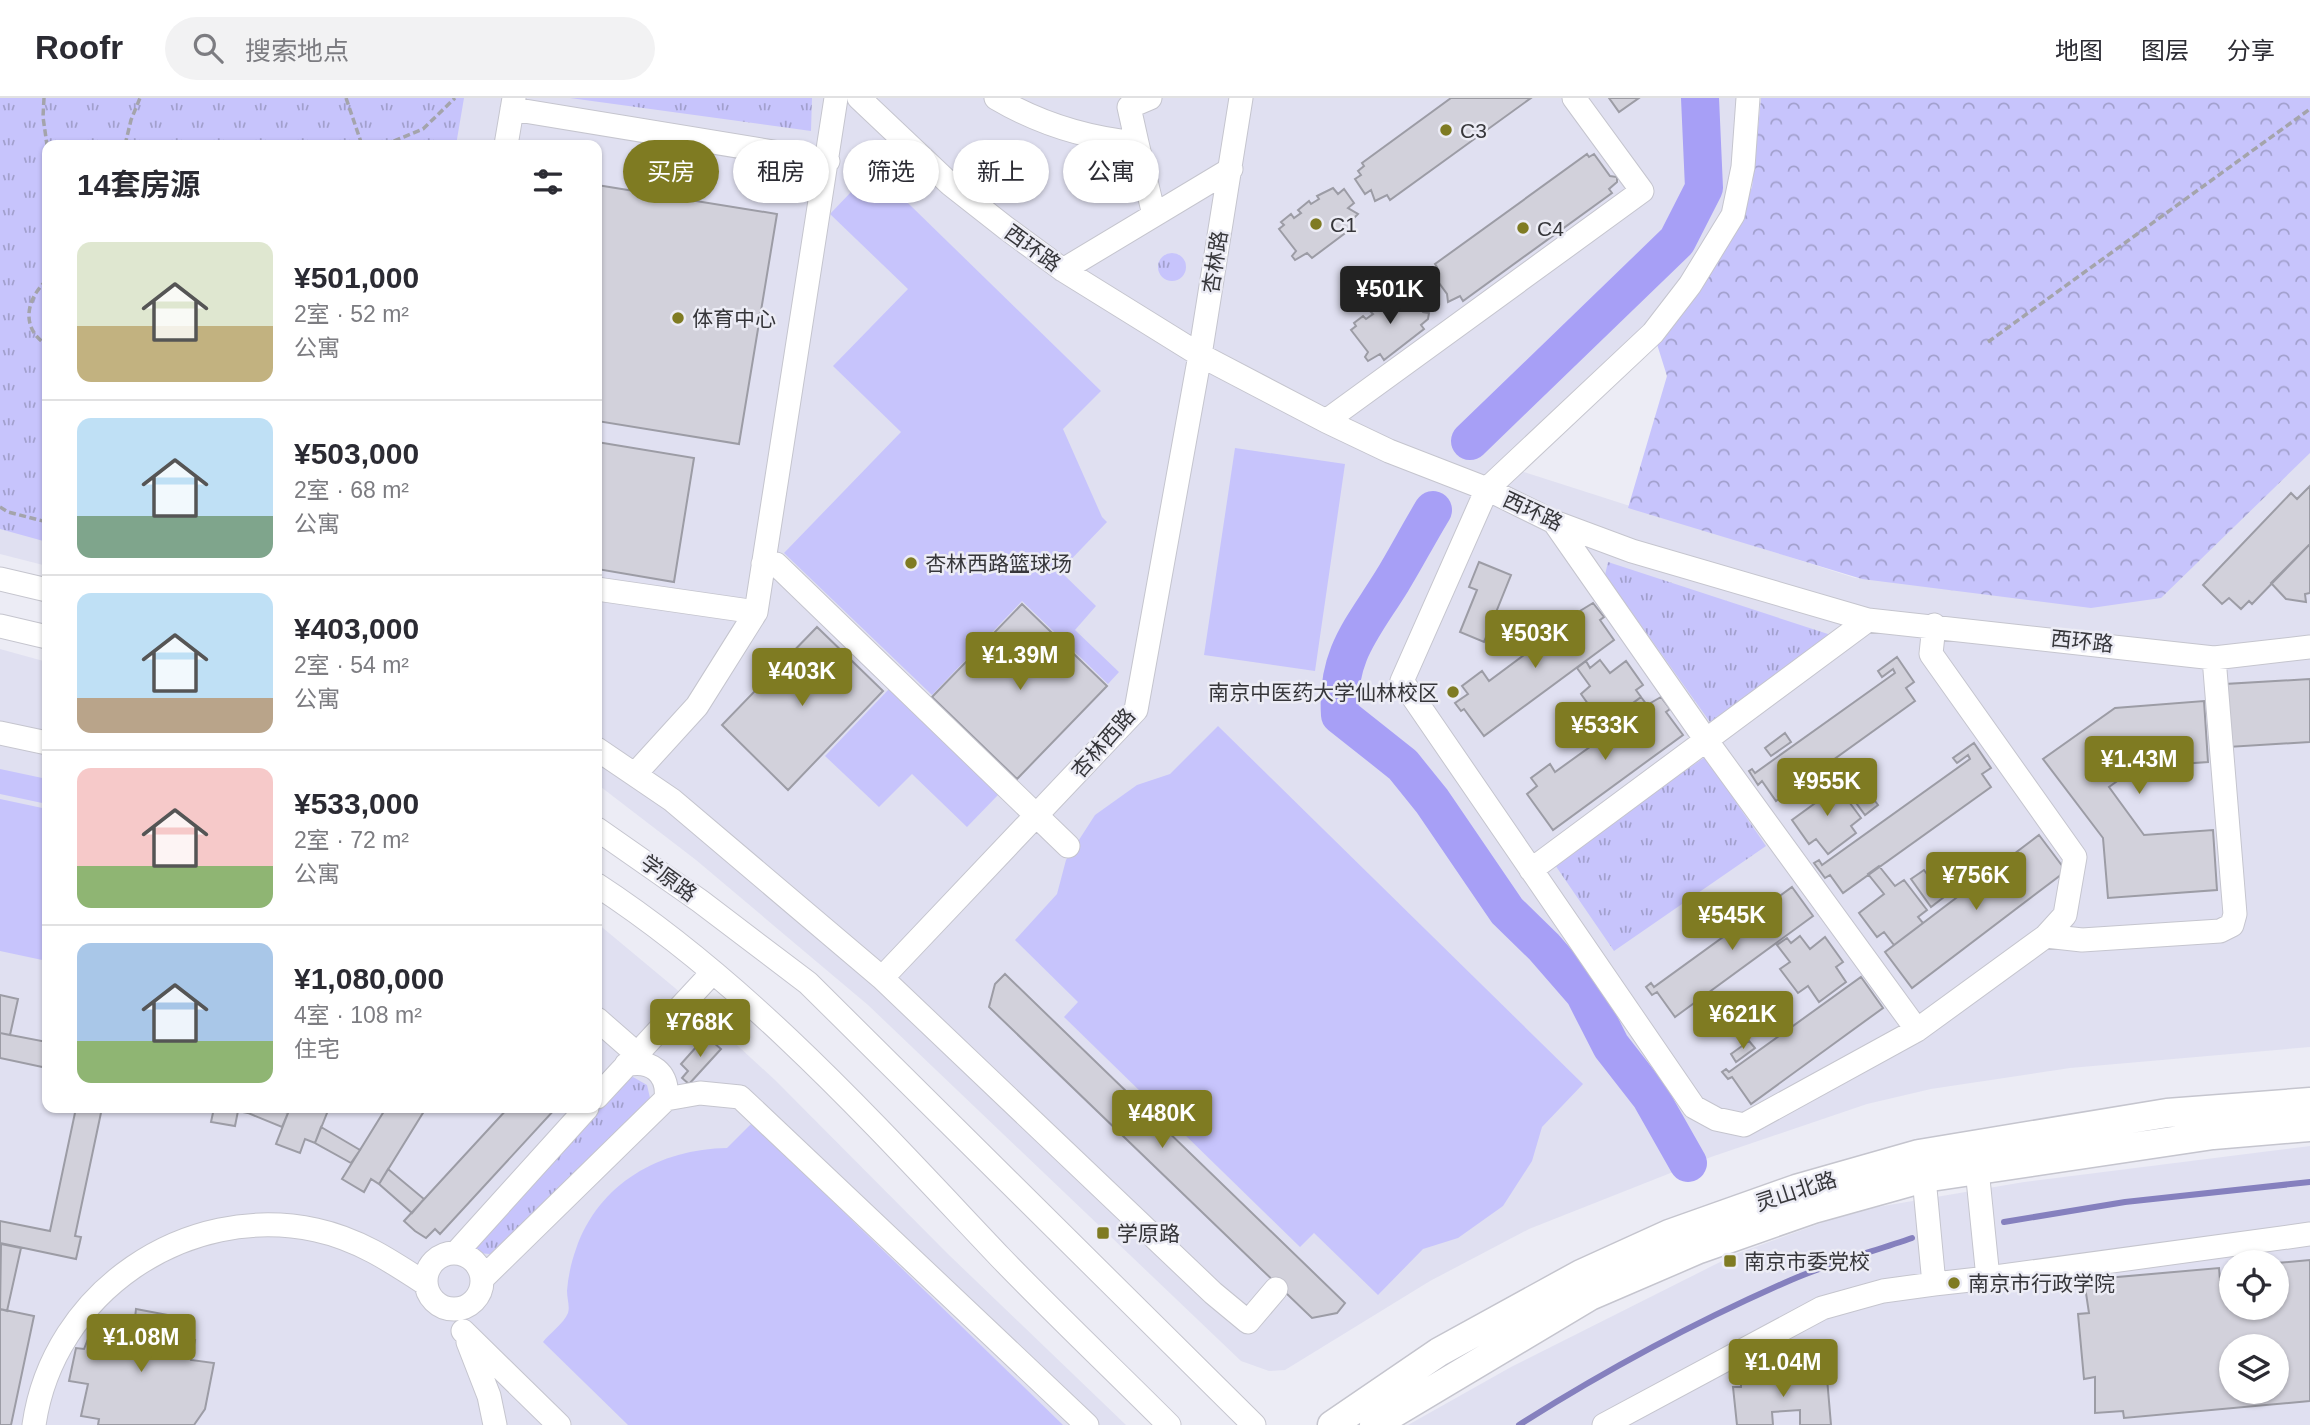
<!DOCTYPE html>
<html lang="zh">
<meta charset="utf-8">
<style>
:root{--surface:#fff;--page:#f2f2f3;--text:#2b2b33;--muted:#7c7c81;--line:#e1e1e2;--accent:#7f7b22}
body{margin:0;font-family:Helvetica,"Noto Sans SC",sans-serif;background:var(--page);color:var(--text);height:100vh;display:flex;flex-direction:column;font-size:26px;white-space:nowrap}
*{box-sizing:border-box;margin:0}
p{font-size:23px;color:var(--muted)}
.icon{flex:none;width:38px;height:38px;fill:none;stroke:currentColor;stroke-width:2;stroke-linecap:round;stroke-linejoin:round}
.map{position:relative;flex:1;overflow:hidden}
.panel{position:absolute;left:42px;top:42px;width:560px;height:973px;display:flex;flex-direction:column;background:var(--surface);border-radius:14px;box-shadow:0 2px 5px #0004}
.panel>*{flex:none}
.guide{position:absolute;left:623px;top:42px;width:665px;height:63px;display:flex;gap:14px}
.fabs{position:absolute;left:2219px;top:1152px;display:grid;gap:14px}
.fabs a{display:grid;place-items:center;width:70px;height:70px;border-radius:50%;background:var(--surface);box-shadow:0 2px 5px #0004;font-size:35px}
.price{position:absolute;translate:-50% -60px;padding:0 16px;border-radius:7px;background:var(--accent);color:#fff;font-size:23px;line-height:46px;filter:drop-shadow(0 2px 4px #0008)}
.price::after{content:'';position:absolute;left:50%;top:42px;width:21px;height:16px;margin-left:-10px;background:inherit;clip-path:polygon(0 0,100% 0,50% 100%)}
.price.on{background:#222;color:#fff}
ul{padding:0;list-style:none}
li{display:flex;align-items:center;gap:21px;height:175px;padding:0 35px}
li+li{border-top:2px solid var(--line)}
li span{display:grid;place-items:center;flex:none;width:196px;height:140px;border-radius:14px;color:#555}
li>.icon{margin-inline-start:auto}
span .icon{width:84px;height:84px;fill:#fffc;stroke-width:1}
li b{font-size:30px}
h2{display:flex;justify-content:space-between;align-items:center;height:84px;padding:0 35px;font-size:30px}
.pill{padding:0 24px;border-radius:32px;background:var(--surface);box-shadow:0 2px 5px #0004;font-size:24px;line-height:63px}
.pill.on{background:var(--accent);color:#fff}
header{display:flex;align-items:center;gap:42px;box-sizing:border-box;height:98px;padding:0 35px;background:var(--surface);border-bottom:2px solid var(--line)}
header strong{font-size:33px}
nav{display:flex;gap:38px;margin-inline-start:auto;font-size:24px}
.search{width:490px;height:63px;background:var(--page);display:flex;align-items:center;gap:18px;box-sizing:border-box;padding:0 24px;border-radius:38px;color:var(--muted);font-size:26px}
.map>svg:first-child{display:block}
.built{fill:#e0e0f1;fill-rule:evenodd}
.grass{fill:url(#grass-tufts)}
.forest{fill:url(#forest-crowns)}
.park{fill:#c7c4fc}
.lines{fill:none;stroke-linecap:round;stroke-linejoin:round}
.stream{stroke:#8580be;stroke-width:6}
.river{stroke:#a79ff6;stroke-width:38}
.building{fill:#d2d1db;stroke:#9c9ca5;stroke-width:2;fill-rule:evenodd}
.minor-casing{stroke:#c5c5ce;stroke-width:25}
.major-casing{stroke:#c5c5ce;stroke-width:31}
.path{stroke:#a4a4ab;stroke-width:3.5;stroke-dasharray:7 3.5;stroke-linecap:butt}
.minor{stroke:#fff;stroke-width:23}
.major{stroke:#fff;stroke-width:28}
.poi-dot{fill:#7f7b22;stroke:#ececf5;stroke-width:2.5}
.labels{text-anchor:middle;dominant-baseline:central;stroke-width:5;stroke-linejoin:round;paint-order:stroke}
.poi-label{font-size:21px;fill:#36363a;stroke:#ececf5;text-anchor:start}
.street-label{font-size:21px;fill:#36363a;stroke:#ececf5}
</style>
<header>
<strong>Roofr</strong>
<div class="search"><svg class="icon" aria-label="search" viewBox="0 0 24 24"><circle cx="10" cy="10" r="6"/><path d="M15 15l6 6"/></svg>搜索地点</div>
<nav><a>地图</a><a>图层</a><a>分享</a></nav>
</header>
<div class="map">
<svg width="2310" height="1327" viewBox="0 0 2310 1327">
<defs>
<pattern id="grass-tufts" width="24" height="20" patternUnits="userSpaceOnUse" patternTransform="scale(1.75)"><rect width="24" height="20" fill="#c7c4fc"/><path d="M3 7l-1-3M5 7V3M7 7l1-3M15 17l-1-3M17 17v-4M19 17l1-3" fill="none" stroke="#a2a0cd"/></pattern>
<pattern id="forest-crowns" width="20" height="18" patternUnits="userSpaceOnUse" patternTransform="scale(1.75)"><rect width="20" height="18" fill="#c7c4fc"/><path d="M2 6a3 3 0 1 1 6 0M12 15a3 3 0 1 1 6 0" fill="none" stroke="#a2a0cd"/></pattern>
</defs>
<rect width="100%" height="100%" fill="#ececf5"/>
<path class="built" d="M0,0h1738l4,82 -31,77 -203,210 347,111 264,22 191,-178v625l-240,21 -139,21 -64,15 -156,53 -182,72 -99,52 -145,89 -16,1 -28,-10 -373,-356 -172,-145 -99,-76v-639h-550v421l-47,-12z
M0,551l47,13v446h550v-185l78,65 100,92 174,175 177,170h-1126z
M2310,1048v279h-902l103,-58 225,-113 118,-43 170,-29zM2231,1164h46v45h-46zM2231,1248h46v45h-46z"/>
<path class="grass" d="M0,0h464l-8,47h-409v397l-47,-13z
M570,0h242l-1,33z
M1158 169a14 14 0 1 1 28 0a14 14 0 1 1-28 0Z
M1608,464l223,73 -121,87 -105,-147z
M1705,659l61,89 -152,105 -61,-89z
M633,979l14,8 3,13 -3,7 -157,149 -12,-1 -2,-8 146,-164z"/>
<path class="forest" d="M1761,0h549v355l-149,145 -70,10 -229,-29 -234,-71 39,-132 -11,-35 71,-96 25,-58z"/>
<path class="park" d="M873,71l228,222 -38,38 39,88 5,5 -47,49 36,35 -21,24 44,42 -11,12 -86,-83 -90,94 -148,-142 117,-121 -68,-66 75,-77 -78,-75z
M1235,350l110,16 -30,207 -111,-16z
M889,591l109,106 -31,32 -55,-53 -33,33 -54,-51z
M1218,628l365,358 -41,43 -10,34 -29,45 -45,32 -35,11 -45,46 -64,-62 -14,14 -236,-230 14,-15 -63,-62 42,-46 9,-34 29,-45 42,-30 33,-11z
M0,671l47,10v25l-47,-10z
M0,701l47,10v152l-47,-10z
M752,1025l311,302h-435l-85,-83c6,-8 21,-19 25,-29 2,-6 -1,-15 -1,-22 1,-14 4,-28 9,-42 23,-66 84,-100 151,-101z"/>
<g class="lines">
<path class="stream" d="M2004,1124l121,-20 185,-20
M1519,1327c87,-55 178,-104 272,-145 39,-17 81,-28 121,-42"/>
<path class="river" d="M1470,343l207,-200 27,-53 -4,-90
M1433,412c-14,23 -27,48 -41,71 -29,47 -56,74 -52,134l63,50 29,36 75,110 37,36 40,46 27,53 39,50 38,67"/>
</g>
<path class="building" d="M1451,0h80l-141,102 -3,-5 -12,6 -4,-11 -6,4 -10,-15 6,-4 -3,-4 6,-5 -2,-3z
M1609,0h30l-20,14z
M1587,56l2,3 5,-3 16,22 7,1v5l-8,7 3,4 -149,108 -3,-5 -12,6 -1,-8 -16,-22 6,-5 -2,-3z
M597,87l180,29 -38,230 -142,-23z
M1333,90l5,6 6,-5 10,14 -6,5 10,6 -9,9 3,5 -40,30 -5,-5 -12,7 -3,-4 4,-5 -17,-22 5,-4 -3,-3 10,-8 3,4 7,-5 -3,-3 11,-9 2,3 8,-5 -2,-3z
M1405,191l18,23 6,1 -1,6 -7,6 3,4 -40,31 -4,-6 -12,7 -3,-4 3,-5 -17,-22 5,-4 -2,-3 9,-7 3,3 7,-5 -3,-3 12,-9 2,3 7,-5 -2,-3z
M597,344l97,16 -20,124 -77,-13z
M2310,388v58l-58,60 -3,-3 -8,8 -12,-11 -7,6 -19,-19 88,-92 6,6z
M2310,446v49l-5,1 1,8 -20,-3 -15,-16z
M1479,464l32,13 -27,67 -24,-10 17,-42 -8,-3z
M1593,505l11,14 -4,3 14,20 -130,96 -20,-27 -3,2 -6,-8 13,-9 -6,-8 20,-15 7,10 63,-47 -3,-4z
M1022,506l85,82 -90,93 -85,-82z
M817,529l66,64 -95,99 -66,-65z
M1897,559l17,25 -8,6 9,13 -139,100 -14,-20 -4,4 -9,-14 3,-2 3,4 140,-100 -2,-4 -11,8 -4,-6z
M1600,562l10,13 16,-12 17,24 -7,5 5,7 -28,21 -5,-7 -10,7 -17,-24 9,-8 -13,-18 9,-7 4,7z
M2310,581v63l-82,5 -3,-63z
M1641,599l6,8 14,-8 9,12 -4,3 17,23 -130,95 -26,-36 10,-8 -6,-8 19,-14 5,8 64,-46 -6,-8z
M2204,603l4,61 -71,5 -28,20 35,48 69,-5 4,60 -109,8 -5,-60 -60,-79 72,-51z
M1785,635l6,9 -20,14 -6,-8z
M1974,645l17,25 -9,6 9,13 -148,106 -13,-18 -5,3 -11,-15 5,-3 3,5 148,-106 -2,-4 -11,8 -4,-5z
M1813,677l15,19 10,-7 23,31 -10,8 5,7 -28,21 -12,-15 -7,5 -17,-24 26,-19 -15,-19z
M1861,684l17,23 -13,10 -17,-23z
M2039,737l27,36 -154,117 -27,-36z
M1879,768l16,20 9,-6 23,30 -9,7 5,6 -29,22 -10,-13 -7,5 -18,-24 25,-19 -16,-20z
M1924,772l20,27 -13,10 -20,-28z
M1792,789l21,29 -138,101 -18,-25 -5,3 -6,-8 5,-4 3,4z
M1800,838l10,13 15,-12 18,25 -7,5 10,15 -27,20 -11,-16 -10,7 -18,-24 10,-7 -13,-17 10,-7 4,5z
M1005,876l340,329 -8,10 -25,5 -323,-311 6,-23z
M1861,879l22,31 -132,96 -19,-27 -4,2 -6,-7 4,-3 3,3z
M0,897l18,4 -8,36 -10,-2z
M0,935l47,9v26l-47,-10z
M706,938l15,13 -32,35 -7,-6 6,-7 -7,-7z
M1749,943l6,7 -19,14 -5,-8z
M76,1010h26l-27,128 6,1 -5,22 -76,-16v-22l50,10z
M214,1010h35l-1,5 -10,-2 -3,15 -24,-4z
M249,1010h27l12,5 -6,14 -34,-14z
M290,1010h39l-14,35 -10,-4 -5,14 -24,-9z
M386,1010h40l-47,76 -8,-5 -7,13 -22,-13z
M508,1010h48l-116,126 -5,-5 -9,9 -11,-7 -11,-10z
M321,1029l39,23 -9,13 -36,-20z
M388,1071l36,30 -12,14 -33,-29z
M1,1146l20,4 -14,63 -7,-2z
M2310,1162v141l-186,17 -1,-7 -28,2v-36l-11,2 -6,-65 11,-1 -5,-33 135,-12 1,12 11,-1v28h46v-44zM2231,1248h46v45h-46z
M0,1211l34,7 -23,109h-11z
M136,1211l32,6 -3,20 30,5 -4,20 23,3 -9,46 -11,16h-96l1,-6 -18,-3 7,-32 -19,-3 7,-33 8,1 4,-10 14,-16 21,-7 12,2z
M1820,1273l1,8 6,-1 4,47h-31v-15l-28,2 1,13h-36l-4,-38h8v-8z"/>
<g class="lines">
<defs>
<path id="minor" d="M859,0l91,86 56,44 57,42 137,85 126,66 63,30 98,38 67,33 78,29 236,69 346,38 96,-11
M996,0c44,26 90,40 141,45l-8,-36 21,-9
M1748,0l-5,69 -10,48 -43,70 -37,48 -166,156 -85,192 292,426 22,12 28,6 173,-95 129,-94 19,-21 10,-58 -144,-203 3,-29
M512,11l316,52
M1137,45l17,72
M506,47l8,-47
M1063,172l168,-101
M1326,323l316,-230 -68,-93
M1554,424l152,218 211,290
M763,466h13l292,282
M0,481l47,11
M597,491l159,23
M0,528l47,11
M0,635l47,10
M597,651l75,51 210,178 331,315 35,29 28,-33
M636,675l61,-67 59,-94 80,-514
M597,731l103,72 108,82 446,442
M1531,772l337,-250
M597,787c153,100 278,240 403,372 55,57 113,112 169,168
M2046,838l36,4 138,-9 12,-6 3,-11 -21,-256
M882,880l254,-268 64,-355 41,-257
M597,921l40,35
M597,999l116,-125
M666,1001l34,-6 40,4 347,328
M1924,1080l10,106 54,-6 -11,-109
M456,1155l131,-145
M426 1183a28 28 0 1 1 56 0a28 28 0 1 1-56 0Z
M1988,1180l322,-44
M482,1181l184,-180c3,-26 -15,-40 -40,-34
M463,1233l96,94
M468,1244l21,54 6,29
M34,1327c19,-133 152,-223 282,-195 42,9 75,31 110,54
M1604,1327l218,-117 61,-17 51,-7"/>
<path id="major" d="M1332,1327l107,-73 142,-78 88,-40 127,-45 123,-35 248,-41 143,-11
M1374,1327l216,-129 109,-47 114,-40 111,-31 289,-43 97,-8"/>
</defs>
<use href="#minor" class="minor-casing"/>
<use href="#major" class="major-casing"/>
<path class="path" d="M44,0l-1,19 4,28
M346,0l16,47
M125,47l6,-25 9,-22
M384,47l39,-16 32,-31
M47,182c-21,19 -27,48 0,65
M1988,244l322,-233
M0,409l8,5 39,10"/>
<use href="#minor" class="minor"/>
<use href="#major" class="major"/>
</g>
<g class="poi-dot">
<circle cx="1446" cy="32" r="7"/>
<circle cx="1316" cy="126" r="7"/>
<circle cx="1523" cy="130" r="7"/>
<circle cx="678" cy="220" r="7"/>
<circle cx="911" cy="465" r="7"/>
<circle cx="1453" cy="594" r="7"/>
<rect x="1096" y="1128" width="14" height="14" rx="3.5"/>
<rect x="1723" y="1156" width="14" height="14" rx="3.5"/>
<circle cx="1954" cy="1185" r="7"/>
</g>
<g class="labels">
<g class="poi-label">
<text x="1460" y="32">C3</text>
<text x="1330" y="126">C1</text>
<text x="1537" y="130">C4</text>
<text x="692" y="220">体育中心</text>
<text x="925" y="465">杏林西路篮球场</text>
<text x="1439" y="594" text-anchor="end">南京中医药大学仙林校区</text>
<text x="1117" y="1135">学原路</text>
<text x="1744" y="1163">南京市委党校</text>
<text x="1968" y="1185">南京市行政学院</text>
</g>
<g class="street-label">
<text transform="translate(1033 150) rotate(36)">西环路</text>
<text transform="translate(1215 164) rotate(-81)">杏林路</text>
<text transform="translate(1533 413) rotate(25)">西环路</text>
<text transform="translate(2082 543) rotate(6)">西环路</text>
<text transform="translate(1103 645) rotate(-49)">杏林西路</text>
<text transform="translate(669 780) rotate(36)">学原路</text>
<text transform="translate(1796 1093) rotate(-18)">灵山北路</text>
</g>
</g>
</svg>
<div class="fabs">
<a><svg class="icon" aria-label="locate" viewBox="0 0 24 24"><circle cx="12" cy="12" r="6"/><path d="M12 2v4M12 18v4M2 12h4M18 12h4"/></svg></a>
<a><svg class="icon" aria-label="layers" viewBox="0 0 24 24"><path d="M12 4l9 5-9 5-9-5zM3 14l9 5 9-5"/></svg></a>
</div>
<b class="price on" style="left:1390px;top:228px">¥501K</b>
<b class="price" style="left:1535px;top:572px">¥503K</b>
<b class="price" style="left:1020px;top:594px">¥1.39M</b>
<b class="price" style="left:802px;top:610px">¥403K</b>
<b class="price" style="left:1605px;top:664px">¥533K</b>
<b class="price" style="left:2139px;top:698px">¥1.43M</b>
<b class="price" style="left:1827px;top:720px">¥955K</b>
<b class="price" style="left:1976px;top:814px">¥756K</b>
<b class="price" style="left:1732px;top:854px">¥545K</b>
<b class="price" style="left:1743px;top:953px">¥621K</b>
<b class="price" style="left:700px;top:961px">¥768K</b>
<b class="price" style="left:1162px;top:1052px">¥480K</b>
<b class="price" style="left:141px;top:1276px">¥1.08M</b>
<b class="price" style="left:1783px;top:1301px">¥1.04M</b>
<div class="guide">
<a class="pill on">买房</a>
<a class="pill">租房</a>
<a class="pill">筛选</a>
<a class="pill">新上</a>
<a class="pill">公寓</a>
</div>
<section class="panel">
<h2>14套房源<svg class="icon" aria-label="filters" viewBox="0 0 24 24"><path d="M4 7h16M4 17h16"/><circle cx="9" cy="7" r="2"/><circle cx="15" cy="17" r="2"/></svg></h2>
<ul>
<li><span style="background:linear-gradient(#dfe7d0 60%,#c2b280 0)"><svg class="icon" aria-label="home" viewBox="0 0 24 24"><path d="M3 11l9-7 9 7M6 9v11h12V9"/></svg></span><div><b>¥501,000</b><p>2室 · 52 m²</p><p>公寓</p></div></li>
<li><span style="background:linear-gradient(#bfe0f5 70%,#7fa58c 0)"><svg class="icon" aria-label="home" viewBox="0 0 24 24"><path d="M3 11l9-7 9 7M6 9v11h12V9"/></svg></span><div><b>¥503,000</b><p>2室 · 68 m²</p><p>公寓</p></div></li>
<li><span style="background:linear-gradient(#bfe0f5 75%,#b9a48a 0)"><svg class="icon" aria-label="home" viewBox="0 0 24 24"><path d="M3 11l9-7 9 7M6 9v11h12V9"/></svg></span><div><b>¥403,000</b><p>2室 · 54 m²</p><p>公寓</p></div></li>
<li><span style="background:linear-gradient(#f6c9c9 70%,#8fb573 0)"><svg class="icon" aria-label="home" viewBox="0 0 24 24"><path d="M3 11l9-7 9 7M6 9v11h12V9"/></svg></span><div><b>¥533,000</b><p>2室 · 72 m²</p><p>公寓</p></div></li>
<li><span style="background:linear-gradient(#a9c7e8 70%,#8fb573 0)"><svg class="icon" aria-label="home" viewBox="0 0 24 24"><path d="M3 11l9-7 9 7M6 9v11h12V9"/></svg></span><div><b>¥1,080,000</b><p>4室 · 108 m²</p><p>住宅</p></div></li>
</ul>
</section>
</div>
